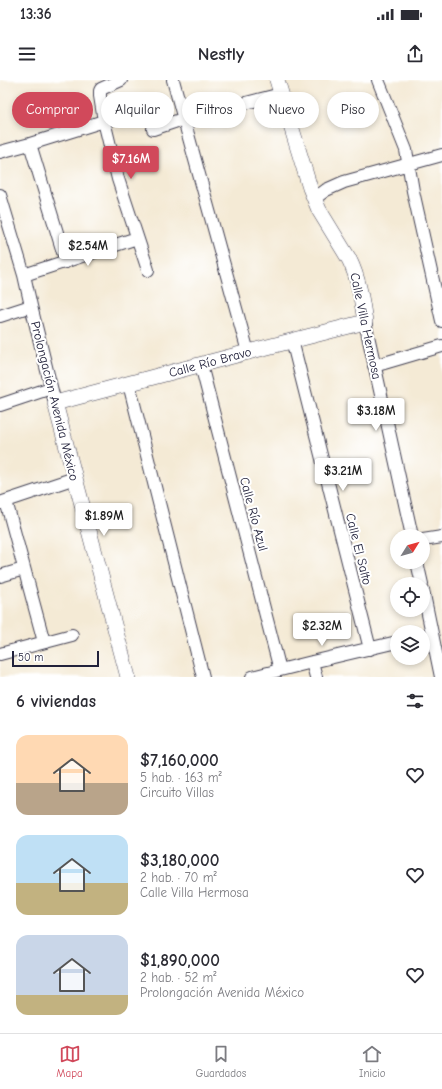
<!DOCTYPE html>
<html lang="es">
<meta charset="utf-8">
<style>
:root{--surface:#fff;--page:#f2f2f3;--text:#2b2b33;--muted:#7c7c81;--line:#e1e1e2;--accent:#d1495b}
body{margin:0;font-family:"Comic Neue",sans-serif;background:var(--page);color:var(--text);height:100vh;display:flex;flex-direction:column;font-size:15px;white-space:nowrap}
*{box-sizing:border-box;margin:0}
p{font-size:13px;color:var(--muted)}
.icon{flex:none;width:22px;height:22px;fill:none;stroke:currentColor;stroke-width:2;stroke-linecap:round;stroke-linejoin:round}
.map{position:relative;height:597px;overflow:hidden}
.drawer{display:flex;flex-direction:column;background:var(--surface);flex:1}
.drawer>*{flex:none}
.guide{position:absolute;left:12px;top:12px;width:418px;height:36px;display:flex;gap:8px}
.needle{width:26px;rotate:53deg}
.controls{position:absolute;left:390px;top:449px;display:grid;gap:8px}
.controls a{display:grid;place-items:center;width:40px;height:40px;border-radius:50%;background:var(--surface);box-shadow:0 2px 6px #0003;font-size:20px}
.scale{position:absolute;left:12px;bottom:10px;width:87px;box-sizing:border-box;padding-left:4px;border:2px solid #22223b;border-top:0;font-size:11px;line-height:14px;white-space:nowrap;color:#22223b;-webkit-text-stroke:3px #fff;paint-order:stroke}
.price{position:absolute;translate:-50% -34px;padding:0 9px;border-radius:4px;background:#fff;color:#222;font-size:13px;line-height:26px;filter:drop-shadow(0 1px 2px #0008)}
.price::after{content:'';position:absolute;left:50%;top:24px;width:12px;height:9px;margin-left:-6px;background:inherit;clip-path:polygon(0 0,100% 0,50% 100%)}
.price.current{background:var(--accent);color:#fff}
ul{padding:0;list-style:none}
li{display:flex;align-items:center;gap:12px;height:100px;padding:0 16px}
li span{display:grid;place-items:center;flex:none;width:112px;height:80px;border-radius:12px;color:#555}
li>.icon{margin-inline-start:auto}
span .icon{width:48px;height:48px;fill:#fffc;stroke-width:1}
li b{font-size:17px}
h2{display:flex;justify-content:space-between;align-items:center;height:48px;padding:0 16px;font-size:17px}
.pill{padding:0 14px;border-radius:18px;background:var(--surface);box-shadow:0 2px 6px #0003;font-size:14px;line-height:36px}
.pill.current{background:var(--accent);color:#fff}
.status{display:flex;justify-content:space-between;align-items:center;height:28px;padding:0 20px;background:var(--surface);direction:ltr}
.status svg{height:11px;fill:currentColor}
header{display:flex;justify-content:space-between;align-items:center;height:52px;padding:0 16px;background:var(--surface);font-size:18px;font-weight:700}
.tab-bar{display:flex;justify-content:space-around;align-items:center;height:56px;border-top:1px solid var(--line);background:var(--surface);font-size:11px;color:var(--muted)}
.tab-bar a{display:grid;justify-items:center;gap:2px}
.tab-bar .current{color:var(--accent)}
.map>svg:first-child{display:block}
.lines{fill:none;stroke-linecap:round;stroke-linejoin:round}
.minor-casing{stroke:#424052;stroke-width:14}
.tertiary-casing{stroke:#424052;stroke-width:16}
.minor{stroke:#fff;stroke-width:12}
.tertiary{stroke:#fff;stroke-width:15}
.labels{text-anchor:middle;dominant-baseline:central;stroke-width:4;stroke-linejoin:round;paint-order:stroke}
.street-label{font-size:13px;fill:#22223b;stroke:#fff}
</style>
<div class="status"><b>13:36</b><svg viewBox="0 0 49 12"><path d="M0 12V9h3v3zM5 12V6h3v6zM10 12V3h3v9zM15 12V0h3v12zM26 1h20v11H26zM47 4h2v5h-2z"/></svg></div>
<header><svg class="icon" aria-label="menu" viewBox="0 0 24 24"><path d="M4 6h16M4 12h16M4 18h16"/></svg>Nestly<svg class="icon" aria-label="share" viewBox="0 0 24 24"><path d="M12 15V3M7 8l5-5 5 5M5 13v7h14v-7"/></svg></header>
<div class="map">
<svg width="442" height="597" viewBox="0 0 442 597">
<rect width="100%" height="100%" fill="#fff"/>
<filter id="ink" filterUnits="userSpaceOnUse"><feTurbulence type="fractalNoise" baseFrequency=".025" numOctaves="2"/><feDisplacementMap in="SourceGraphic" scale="8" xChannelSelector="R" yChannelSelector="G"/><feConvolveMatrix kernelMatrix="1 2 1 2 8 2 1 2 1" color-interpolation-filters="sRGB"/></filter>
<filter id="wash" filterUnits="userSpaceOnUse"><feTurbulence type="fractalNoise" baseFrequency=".012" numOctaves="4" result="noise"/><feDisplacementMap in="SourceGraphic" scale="16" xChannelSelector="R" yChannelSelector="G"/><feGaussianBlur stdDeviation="0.9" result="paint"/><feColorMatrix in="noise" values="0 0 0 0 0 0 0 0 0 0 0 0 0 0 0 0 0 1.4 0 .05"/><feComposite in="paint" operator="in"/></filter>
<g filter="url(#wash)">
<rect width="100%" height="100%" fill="#f4ead5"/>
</g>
<g filter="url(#ink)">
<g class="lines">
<defs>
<path id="minor" d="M121,0l-20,9 -1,2v5l4,25 14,58 30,91
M173,0l75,272
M378,0l28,70 7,41 29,130
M153,49l30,-10 98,-25
M30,64l36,118
M0,72l30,-8 74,-23
M0,115l24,80 7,31 24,97
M314,119l12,-9 18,-8 98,-27
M24,195l113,-37
M0,236l31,-10
M365,242l47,214
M292,260l78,309
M201,285l79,305
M374,286l68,-20
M129,304l74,293
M0,325l51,-17
M6,421l38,141
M0,423l75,-25
M423,460l19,-3
M417,482l5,22
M0,496l24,-7
M423,510l18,87
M0,574l72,-19
M312,582l4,15
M252,597l60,-15 85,-20"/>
<path id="tertiary" d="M128,597l-73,-274 193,-51 117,-30c-3,-21 -6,-43 -16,-63l-30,-49 -9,-22 -33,-108"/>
</defs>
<use href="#minor" class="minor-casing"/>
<use href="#tertiary" class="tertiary-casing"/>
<use href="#minor" class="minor"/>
<use href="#tertiary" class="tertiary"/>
</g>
</g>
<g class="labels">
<g class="street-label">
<text transform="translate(366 246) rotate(78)">Calle Villa Hermosa</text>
<text transform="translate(210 282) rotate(-15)">Calle Río Bravo</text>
<text transform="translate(55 321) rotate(76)">Prolongación Avenida México</text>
<text transform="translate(254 434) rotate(75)">Calle Río Azul</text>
<text transform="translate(359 469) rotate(76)">Calle El Salto</text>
</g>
</g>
</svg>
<div class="controls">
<a><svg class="needle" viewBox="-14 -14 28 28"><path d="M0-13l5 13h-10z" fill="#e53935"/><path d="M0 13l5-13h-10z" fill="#7c7c81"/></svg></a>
<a><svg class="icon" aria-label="locate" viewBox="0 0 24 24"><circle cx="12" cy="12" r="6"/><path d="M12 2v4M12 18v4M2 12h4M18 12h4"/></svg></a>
<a><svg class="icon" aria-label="layers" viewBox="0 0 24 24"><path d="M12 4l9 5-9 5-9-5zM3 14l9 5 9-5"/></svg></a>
</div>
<div class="scale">50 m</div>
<b class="price current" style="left:131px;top:100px">$7.16M</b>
<b class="price" style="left:88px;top:187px">$2.54M</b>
<b class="price" style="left:376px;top:352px">$3.18M</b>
<b class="price" style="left:343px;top:412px">$3.21M</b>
<b class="price" style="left:104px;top:457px">$1.89M</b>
<b class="price" style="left:322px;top:567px">$2.32M</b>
<div class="guide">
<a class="pill current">Comprar</a>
<a class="pill">Alquilar</a>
<a class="pill">Filtros</a>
<a class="pill">Nuevo</a>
<a class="pill">Piso</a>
</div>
</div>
<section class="drawer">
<h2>6 viviendas<svg class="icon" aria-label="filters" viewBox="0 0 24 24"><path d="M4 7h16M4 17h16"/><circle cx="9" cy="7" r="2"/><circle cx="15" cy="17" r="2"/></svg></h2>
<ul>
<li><span style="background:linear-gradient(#ffd9b3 60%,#b9a48a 0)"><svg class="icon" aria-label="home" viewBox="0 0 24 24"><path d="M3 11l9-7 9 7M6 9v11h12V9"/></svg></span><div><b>$7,160,000</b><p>5 hab. · 163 m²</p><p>Circuito Villas</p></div><svg class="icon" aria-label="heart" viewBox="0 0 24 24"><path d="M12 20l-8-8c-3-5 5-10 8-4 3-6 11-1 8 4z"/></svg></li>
<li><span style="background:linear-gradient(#bfe0f5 60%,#c2b280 0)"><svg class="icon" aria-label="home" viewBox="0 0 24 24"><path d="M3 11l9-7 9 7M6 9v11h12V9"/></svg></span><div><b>$3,180,000</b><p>2 hab. · 70 m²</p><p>Calle Villa Hermosa</p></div><svg class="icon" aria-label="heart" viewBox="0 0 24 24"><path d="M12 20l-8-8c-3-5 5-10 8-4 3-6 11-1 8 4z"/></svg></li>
<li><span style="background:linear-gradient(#c9d6e8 75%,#c2b280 0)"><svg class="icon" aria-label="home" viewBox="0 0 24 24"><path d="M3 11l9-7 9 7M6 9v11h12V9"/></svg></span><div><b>$1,890,000</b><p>2 hab. · 52 m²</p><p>Prolongación Avenida México</p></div><svg class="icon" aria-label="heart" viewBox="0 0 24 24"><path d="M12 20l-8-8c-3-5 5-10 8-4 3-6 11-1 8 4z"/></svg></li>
</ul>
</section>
<nav class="tab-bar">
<a class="current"><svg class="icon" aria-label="map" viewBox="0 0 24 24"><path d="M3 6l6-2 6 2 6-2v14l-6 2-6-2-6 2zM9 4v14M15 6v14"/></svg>Mapa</a>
<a><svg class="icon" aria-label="saved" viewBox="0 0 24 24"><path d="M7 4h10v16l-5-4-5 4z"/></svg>Guardados</a>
<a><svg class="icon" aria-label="home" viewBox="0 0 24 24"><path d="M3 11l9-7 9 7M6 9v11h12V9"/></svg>Inicio</a>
</nav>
